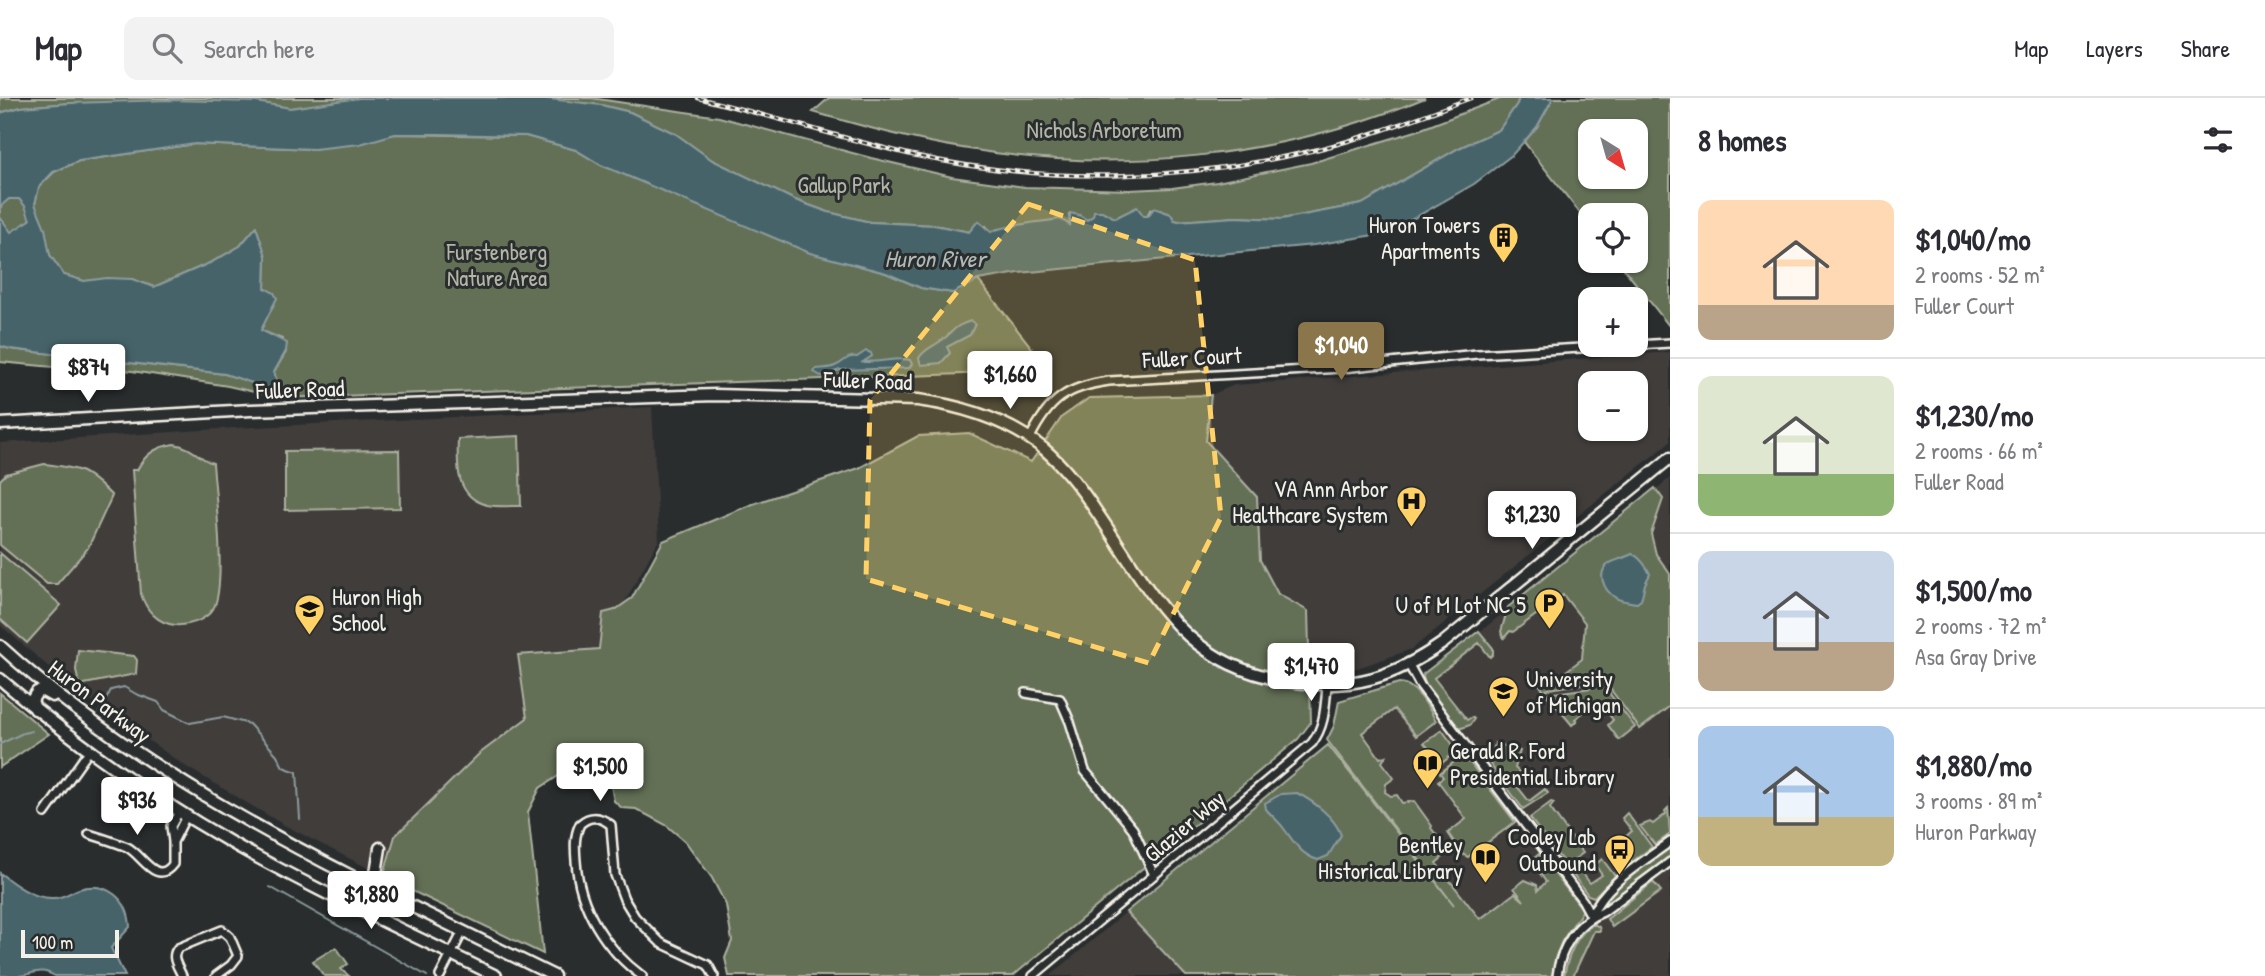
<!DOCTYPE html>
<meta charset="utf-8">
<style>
:root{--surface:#fff;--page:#f2f2f3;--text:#2b2b33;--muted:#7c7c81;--line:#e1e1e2;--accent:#8a764a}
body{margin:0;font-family:"Patrick Hand",sans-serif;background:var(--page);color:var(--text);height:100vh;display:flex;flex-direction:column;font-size:26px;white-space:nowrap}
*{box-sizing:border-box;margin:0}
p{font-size:23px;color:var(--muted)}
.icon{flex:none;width:38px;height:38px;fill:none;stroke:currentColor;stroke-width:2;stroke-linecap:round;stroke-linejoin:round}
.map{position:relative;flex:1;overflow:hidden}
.sheet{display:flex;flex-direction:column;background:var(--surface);width:595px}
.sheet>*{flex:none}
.needle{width:46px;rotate:143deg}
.tools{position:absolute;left:1578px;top:21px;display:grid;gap:14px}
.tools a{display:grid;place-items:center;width:70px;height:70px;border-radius:14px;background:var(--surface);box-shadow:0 2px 5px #0004;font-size:35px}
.scale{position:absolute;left:21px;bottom:18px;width:98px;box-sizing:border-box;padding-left:7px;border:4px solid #f4f1e8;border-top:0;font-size:19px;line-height:24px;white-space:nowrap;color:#f4f1e8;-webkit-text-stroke:5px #2a2d2e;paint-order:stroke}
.price{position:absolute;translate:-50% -60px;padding:0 16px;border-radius:7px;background:#fff;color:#222;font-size:23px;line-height:46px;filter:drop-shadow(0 2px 4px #0008)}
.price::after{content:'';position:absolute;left:50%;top:42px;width:21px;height:16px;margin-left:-10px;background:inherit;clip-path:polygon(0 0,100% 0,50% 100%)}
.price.active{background:var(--accent);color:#fff}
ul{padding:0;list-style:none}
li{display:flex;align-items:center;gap:21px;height:175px;padding:0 28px}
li+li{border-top:2px solid var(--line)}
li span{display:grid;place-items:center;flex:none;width:196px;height:140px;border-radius:14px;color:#555}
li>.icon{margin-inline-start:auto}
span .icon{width:84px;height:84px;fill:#fffc;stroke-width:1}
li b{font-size:30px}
h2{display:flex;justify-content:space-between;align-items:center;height:84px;padding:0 28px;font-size:30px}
header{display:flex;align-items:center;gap:42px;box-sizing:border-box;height:98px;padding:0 35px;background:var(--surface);border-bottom:2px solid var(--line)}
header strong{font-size:33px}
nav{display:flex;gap:38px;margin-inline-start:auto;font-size:24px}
.search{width:490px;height:63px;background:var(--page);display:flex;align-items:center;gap:18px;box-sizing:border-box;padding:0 24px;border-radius:14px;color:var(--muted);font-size:26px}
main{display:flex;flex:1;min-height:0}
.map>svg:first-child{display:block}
.built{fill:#403d3b;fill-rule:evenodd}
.green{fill:#636f56;stroke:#acb09f;stroke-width:2;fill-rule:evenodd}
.water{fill:#47646b;stroke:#8c9c9d;stroke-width:2}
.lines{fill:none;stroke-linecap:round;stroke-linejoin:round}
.stream{stroke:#8c9c9d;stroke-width:2}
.minor-casing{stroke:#f4f1e8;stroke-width:12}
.major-casing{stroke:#f4f1e8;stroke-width:15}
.minor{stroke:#2a2d2e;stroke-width:7}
.major{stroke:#2a2d2e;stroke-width:10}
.rail-casing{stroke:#f4f1e8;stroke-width:4.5}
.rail{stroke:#2a2d2e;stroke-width:2;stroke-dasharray:5;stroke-linecap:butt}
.marked{fill:#ffd166;fill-opacity:0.2;stroke:#ffd166;stroke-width:5;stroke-dasharray:14 9;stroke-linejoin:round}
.labels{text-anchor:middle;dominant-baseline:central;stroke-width:6;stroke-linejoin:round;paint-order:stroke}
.park-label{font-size:23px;fill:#b3b6a6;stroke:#2a2d2e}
.poi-label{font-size:23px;fill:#f4f1e8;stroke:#2a2d2e;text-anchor:end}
.street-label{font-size:23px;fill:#f4f1e8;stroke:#2a2d2e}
.water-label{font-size:24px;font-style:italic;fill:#afb9b6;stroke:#2a2d2e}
</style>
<header>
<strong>Map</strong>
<div class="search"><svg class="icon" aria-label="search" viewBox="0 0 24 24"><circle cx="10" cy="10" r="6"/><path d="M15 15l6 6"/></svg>Search here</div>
<nav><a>Map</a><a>Layers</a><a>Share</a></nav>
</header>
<main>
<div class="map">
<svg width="1670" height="878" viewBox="0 0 1670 878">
<rect width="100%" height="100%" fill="#2a2d2e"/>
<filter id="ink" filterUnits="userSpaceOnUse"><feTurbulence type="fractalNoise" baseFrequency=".0143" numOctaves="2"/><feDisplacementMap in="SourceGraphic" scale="14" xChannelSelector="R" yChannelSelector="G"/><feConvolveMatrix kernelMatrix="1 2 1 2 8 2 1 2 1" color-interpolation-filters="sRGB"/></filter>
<g filter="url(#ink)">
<path class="built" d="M1670,254v90l-258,207 -54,19 -48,5 -2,-62 -30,-17 -18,-34 -3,-63 -51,-56 5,-46 23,-10zM1591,285h45v46h-45z
M652,309l7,133 -60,109 -74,4 6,67 -126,167 -121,-62 -99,-59 -113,-79 -72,-62v-182l234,-15z
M1670,380v498h-161l-181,-231 5,-10 76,-46z
M1126,814l60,64h-136z"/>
<path class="green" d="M0,0h378l-88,10 -34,-6 -185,1 -50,4 -21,6z
M528,0h63l128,19 152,41 81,19 73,10 104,3 43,-2 45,-6 94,-19 105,-32 86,-33h17l-2,6 -18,26 -40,18 -97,56 -80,15 -46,-2 -58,4 -4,-1 -3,-6 -17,-6 -4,2 -3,6 -21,-3 -11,5 -22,-2 -6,4 -8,-5 -10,-1 1,11 -11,-6 -22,5 -39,5 -7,3 -5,-6 -16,6 -36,-7 -64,-3 -42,-10 -33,-12 -83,-40 -36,-26 -46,-22 -29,-7z
M829,0h596c-145,60 -308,77 -463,50 -50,-8 -100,-22 -149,-36z
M1553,0h117v229l-52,-66h18v-46h-45v12l-67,-85 13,-15zM1591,33h45v46h-45z
M395,36l131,2 50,14 25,15 249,98 36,10 35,15 32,5 25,-13 72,91 -770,27 -52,-12 -122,-19 1,5 -107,-10v-16l10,3 215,25 55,17 -6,-19 12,-20 -4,-13 -22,-9 14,-37 -9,-4 1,-32 -10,-30 -16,19 -28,16 -58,25 -22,-8 -48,2 -20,-6 -14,-20 -15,-51 4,-17 15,-15 25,-11 116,-17 119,5z
M27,82l8,51 -35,17v-57z
M1211,297l-5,46 51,56 3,63 18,34 30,17 3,111 -13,17 -285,237h-284l-4,-18 7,-17 -6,-36 -14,-27 -27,-37 -19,-16 -30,-16 -14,-1 -8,-7 -4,-20 -15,-11 -32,3 -23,15 -12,24 15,142 -160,-77 12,-41 84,-82 48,-36 -9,-63 81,-6 4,-36 12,-3 17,-12 31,-57 87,-36 109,-37 59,-32 51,-3 62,29 31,-45 27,-19z
M519,338l2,70c-11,0 -24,1 -34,-1 -32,-8 -30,-40 -29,-66z
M174,346c20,3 26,16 39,19 2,29 14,124 0,146 -8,12 -25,17 -38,16 -18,-2 -29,-15 -34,-31l-9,-124h5c8,-16 19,-23 37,-26z
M399,352l1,58 -115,2v-59z
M44,366c37,4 42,6 68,32l-24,52 -31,36h-10l-47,-39v-65l6,-6z
M1655,390l8,11 -12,35 5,20 14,20v132l-30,23 -40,-54 -12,8 -45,7 -4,-6 13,-10 5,4 25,-19 3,-36 -22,-28 -50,37 -3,-1 -6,7 -3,-6 7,-25z
M0,455l61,52 -34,38 -27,-24z
M1479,533l14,17v6l-3,3 -11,-14 -45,35 33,42 5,-3 2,2 -4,6 -8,3 -4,-1c-9,-13 -35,-37 -35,-53z
M78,552l56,6 3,4 -1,14 -57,11 -3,-15z
M1600,583l35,46 -16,13 -11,-15 5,-5 -12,-16 -7,4 -2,-2 -17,13 2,2 -5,4 -26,-31 45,-6z
M1399,585c17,0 30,25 37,38l-20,15 -22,-27 -32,24 18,25 6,-2 -4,6 12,16 -8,6 -1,8 6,4 6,-1 5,8 12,-2 18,25 -1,2 7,9 -3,3 6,8 4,-2 4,6 -13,11 44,56 35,-26 9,8 -10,-13 11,-8 12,5 1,5 8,-8 -15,-21 8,-7 44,56 -21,31 -7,18 -2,17h-367l-60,-64 202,-167 126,160 -127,-165 7,-14 5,-25z
M0,595l49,41 -49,33z
M1442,632l14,19 -2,4 -12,10 -18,-20z
M1495,645l25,8 -5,17 6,6 -8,7 16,20 16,-12 3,4 -25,16 -33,-45z
M1458,661h6l7,5 44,58 -47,35 -6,-3 -14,-21 18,-14 -28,-38 5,-4 -3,-4z
M1551,704l3,1 -4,5 33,45 -8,6 3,4 -2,2 14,18 12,-8 -7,-10 7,-6 13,17 -21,21 -6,-2 -58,-77z
M1668,710l2,26 -15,11 -15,-19 10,-4 3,2 13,-10 -1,-3z
M1627,715l25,34 -20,15 -8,-24 8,-7 -10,-13z
M1670,748v11l-67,51 -2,-3 22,-23z
M1653,784l8,9 -49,36 -5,-8z
M1594,826l5,3 1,4h-6l-21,45h-9c4,-20 12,-42 30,-52z
M336,849l12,17 -7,5 8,7h-25l-11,-15z"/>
<path class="water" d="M359,0h182l60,7 29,7 46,22 36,26 83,40 33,12 42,10 64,3 35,7 9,-11 13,11c13,-7 52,-10 69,-13l10,6v-12l9,2 8,5 6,-4 1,-5h8l13,7 22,-11 7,9h4l6,-8 17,6 3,6 4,1 58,-4 46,2 80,-15 97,-56 40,-18 18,-26 2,-6h34l-16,29 -25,28 -38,29 -67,38 -27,12 -66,11 -295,28 -41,7 -25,13 -32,-5 -35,-15 -76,-20 -209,-88 -25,-15 -50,-14 -88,-2h-43l-35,10 -46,5 -119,-5 -116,17 -26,11 -14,15 -4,17 10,24 5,27 14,20 20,6 23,-3 25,1 22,8 58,-25 28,-16 16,-19 10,29 -1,32 9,5 3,5 -16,32 26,13 -1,8 -12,21 6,20 -55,-18 -215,-25 -10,-3v-129l11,15 19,-12 -5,-14 -6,-7h-10l-7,6 -2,7v-99l21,-6 50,-4 98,-3 87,2 34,6z
M971,223l4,3 -5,11 -23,12 3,6 -9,10 -20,2 -2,-7c6,-10 14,-11 23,-18 13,-9 11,-14 29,-19z
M866,253l5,2 1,3 -9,6c14,1 36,-5 47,-2l2,4 -3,4 -69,2 -19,6 -7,-4 2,-3c6,-1 13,0 19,-3 9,-3 11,-11 22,-9z
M1632,456c7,2 15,13 18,20l-5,10 -4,16 -4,3c-6,-1 -17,-2 -21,-5 -12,-7 -22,-27 -4,-36 5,-2 14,-5 20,-8z
M1297,695c16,8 38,24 44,42l-13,21 -10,4c-19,-6 -25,-20 -36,-34 -5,-6 -11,-11 -16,-17l-1,-6 16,-9z
M0,775c15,12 34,26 53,25 11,0 17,-6 26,-9 28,-9 50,11 51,38l-19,21 14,28h-70c-16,-9 -20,-2 -36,0 -6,0 -13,0 -19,0z"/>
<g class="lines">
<path class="stream" d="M99,615l12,-23 13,-3 12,7 22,8 6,8 26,13 33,-6 26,7 28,31 6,12 14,5 3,47
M0,646l23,-11 9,-2
M270,789l157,89"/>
<defs>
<path id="minor" d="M1636,247l34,-2
M1030,340c19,-38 36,-51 79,-57l233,-13 135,-14 156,-9
M1409,567l11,20 163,216 8,15
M1026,595l34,6 10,23 15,49 48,58 21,46
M179,714l-8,14 2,16 13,-26
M45,715l44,-62
M89,736c13,4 26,8 38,13 15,7 29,40 46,17v-22
M1591,818c13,-32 52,-54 79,-74
M182,878c-4,-10 -12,-19 -4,-28l44,-18 8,7 8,19 -7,9 -15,11
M440,878l23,-45
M642,878c-37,-27 -63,-69 -66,-115 -1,-13 -2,-25 4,-37 10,-9 20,-8 31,1l4,50 9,24 11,18 26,26 47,22 6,11
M1033,878l279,-233c13,-17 13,-36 15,-57
M1557,878c3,-28 20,-55 46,-64l67,-50"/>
<path id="major" d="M0,326l251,-14 464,-15 203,5c44,6 90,20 126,49 22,19 39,42 54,65 57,83 86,154 196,168 60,8 100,-5 149,-39l227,-185
M0,548c161,147 360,234 554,330
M0,581c72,61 148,116 230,163 86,49 178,90 266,134
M35,611l-3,-9 5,-8 6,-1 9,5
M380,750l-5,31 7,12
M339,800l15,-4 8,-13"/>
</defs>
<use href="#minor" class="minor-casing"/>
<use href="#major" class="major-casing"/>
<use href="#minor" class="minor"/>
<use href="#major" class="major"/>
<defs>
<path id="rail" d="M698,0c70,17 140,39 210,56 136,31 276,28 411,-5 52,-13 102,-33 152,-51"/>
</defs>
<use href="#rail" class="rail-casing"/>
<use href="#rail" class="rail"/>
</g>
</g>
<path class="marked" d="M1028,106l167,56 26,257 -72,146 -283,-84 4,-179z"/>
<defs>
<symbol id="building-pin" viewBox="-11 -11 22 30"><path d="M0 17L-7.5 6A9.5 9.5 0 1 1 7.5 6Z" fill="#ffd166" stroke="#2a2d2e"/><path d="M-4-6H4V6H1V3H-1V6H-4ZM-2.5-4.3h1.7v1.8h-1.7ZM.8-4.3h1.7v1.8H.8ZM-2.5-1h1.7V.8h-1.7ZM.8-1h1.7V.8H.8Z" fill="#111"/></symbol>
<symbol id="hospital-pin" viewBox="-11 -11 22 30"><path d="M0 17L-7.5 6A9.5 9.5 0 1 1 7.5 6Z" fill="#ffd166" stroke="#2a2d2e"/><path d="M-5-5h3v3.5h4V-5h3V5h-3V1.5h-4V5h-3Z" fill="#111"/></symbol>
<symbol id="parking-pin" viewBox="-11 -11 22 30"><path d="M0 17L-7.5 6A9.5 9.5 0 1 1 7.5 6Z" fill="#ffd166" stroke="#2a2d2e"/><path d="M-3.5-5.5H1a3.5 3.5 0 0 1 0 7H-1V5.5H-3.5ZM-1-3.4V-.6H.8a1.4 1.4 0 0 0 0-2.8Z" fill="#111"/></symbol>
<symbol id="school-pin" viewBox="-11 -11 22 30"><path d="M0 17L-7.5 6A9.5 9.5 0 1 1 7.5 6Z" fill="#ffd166" stroke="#2a2d2e"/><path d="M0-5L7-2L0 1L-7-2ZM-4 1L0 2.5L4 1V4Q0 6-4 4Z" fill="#111"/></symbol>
<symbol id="university-pin" viewBox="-11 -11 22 30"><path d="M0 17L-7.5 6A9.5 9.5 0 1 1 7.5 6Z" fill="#ffd166" stroke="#2a2d2e"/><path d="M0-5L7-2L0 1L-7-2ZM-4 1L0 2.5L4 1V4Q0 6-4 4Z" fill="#111"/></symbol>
<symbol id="library-pin" viewBox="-11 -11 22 30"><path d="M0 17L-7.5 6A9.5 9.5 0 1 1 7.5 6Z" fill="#ffd166" stroke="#2a2d2e"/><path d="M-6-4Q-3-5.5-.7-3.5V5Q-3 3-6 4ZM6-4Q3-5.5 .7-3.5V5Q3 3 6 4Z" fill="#111"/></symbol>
<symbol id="bus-pin" viewBox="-11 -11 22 30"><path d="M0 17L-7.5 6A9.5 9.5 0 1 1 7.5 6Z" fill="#ffd166" stroke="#2a2d2e"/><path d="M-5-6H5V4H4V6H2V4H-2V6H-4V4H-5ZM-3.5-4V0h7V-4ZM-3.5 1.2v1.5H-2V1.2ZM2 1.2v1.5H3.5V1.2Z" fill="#111"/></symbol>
</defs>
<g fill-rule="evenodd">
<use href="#building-pin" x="1486" y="122" width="35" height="47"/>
<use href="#hospital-pin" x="1394" y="386" width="35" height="47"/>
<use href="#parking-pin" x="1532" y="488" width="35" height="47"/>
<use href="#school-pin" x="292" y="494" width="35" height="47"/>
<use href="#university-pin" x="1486" y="576" width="35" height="47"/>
<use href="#library-pin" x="1410" y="648" width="35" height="47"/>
<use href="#bus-pin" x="1602" y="734" width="35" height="47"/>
<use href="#library-pin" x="1468" y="742" width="35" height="47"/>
</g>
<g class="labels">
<g class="park-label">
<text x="1104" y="31">Nichols Arboretum</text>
<text x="844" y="86">Gallup Park</text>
<text x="497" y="153">Furstenberg<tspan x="497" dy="26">Nature Area</tspan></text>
</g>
<g class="poi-label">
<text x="1480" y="126">Huron Towers<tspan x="1480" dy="26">Apartments</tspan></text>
<text x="1388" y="390">VA Ann Arbor<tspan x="1388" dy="26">Healthcare System</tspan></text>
<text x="332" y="498" text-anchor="start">Huron High<tspan x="332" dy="26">School</tspan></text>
<text x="1526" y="506">U of M Lot NC 5</text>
<text x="1526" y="580" text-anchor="start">University<tspan x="1526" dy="26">of Michigan</tspan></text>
<text x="1450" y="652" text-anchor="start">Gerald R. Ford<tspan x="1450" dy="26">Presidential Library</tspan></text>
<text x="1596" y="738">Cooley Lab<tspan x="1596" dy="26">Outbound</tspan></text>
<text x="1463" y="746">Bentley<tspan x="1463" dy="26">Historical Library</tspan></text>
</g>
<g class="street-label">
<text transform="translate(1192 259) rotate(-3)">Fuller Court</text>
<text transform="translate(868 282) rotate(2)">Fuller Road</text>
<text transform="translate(300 291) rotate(-2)">Fuller Road</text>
<text transform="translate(100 603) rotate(37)">Huron Parkway</text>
<text transform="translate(1184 728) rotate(-40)">Glazier Way</text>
</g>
<g class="water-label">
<text x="935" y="160">Huron River</text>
</g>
</g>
</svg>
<div class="tools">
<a><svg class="needle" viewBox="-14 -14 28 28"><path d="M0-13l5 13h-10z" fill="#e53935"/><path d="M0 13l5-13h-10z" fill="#7c7c81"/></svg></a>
<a><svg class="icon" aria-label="locate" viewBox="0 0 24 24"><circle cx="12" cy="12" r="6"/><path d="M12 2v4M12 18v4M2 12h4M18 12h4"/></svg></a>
<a>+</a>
<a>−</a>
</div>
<div class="scale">100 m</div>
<b class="price active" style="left:1341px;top:284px">$1,040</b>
<b class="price" style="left:88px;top:306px">$874</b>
<b class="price" style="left:1010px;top:313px">$1,660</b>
<b class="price" style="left:1532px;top:453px">$1,230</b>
<b class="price" style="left:1311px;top:605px">$1,470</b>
<b class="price" style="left:600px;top:705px">$1,500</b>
<b class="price" style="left:137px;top:739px">$936</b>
<b class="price" style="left:371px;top:833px">$1,880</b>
</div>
<section class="sheet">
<h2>8 homes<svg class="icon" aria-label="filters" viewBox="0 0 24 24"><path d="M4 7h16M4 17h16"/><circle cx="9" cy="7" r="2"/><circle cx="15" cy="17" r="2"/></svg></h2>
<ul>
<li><span style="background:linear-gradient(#ffd9b3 75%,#b9a48a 0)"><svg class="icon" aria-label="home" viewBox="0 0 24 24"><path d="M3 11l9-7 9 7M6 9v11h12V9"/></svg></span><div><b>$1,040/mo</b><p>2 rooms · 52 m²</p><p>Fuller Court</p></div></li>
<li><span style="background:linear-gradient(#dfe7d0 70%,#8fb573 0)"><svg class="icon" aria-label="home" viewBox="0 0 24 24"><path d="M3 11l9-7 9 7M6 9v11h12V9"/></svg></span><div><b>$1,230/mo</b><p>2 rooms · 66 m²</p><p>Fuller Road</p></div></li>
<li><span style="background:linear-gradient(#c9d6e8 65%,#b9a48a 0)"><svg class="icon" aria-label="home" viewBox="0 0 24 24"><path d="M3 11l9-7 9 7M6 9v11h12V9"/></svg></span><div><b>$1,500/mo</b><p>2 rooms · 72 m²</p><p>Asa Gray Drive</p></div></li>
<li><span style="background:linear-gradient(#a9c7e8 65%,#c2b280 0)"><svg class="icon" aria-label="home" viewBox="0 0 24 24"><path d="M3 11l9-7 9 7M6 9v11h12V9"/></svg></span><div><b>$1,880/mo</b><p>3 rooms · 89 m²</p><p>Huron Parkway</p></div></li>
</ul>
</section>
</main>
